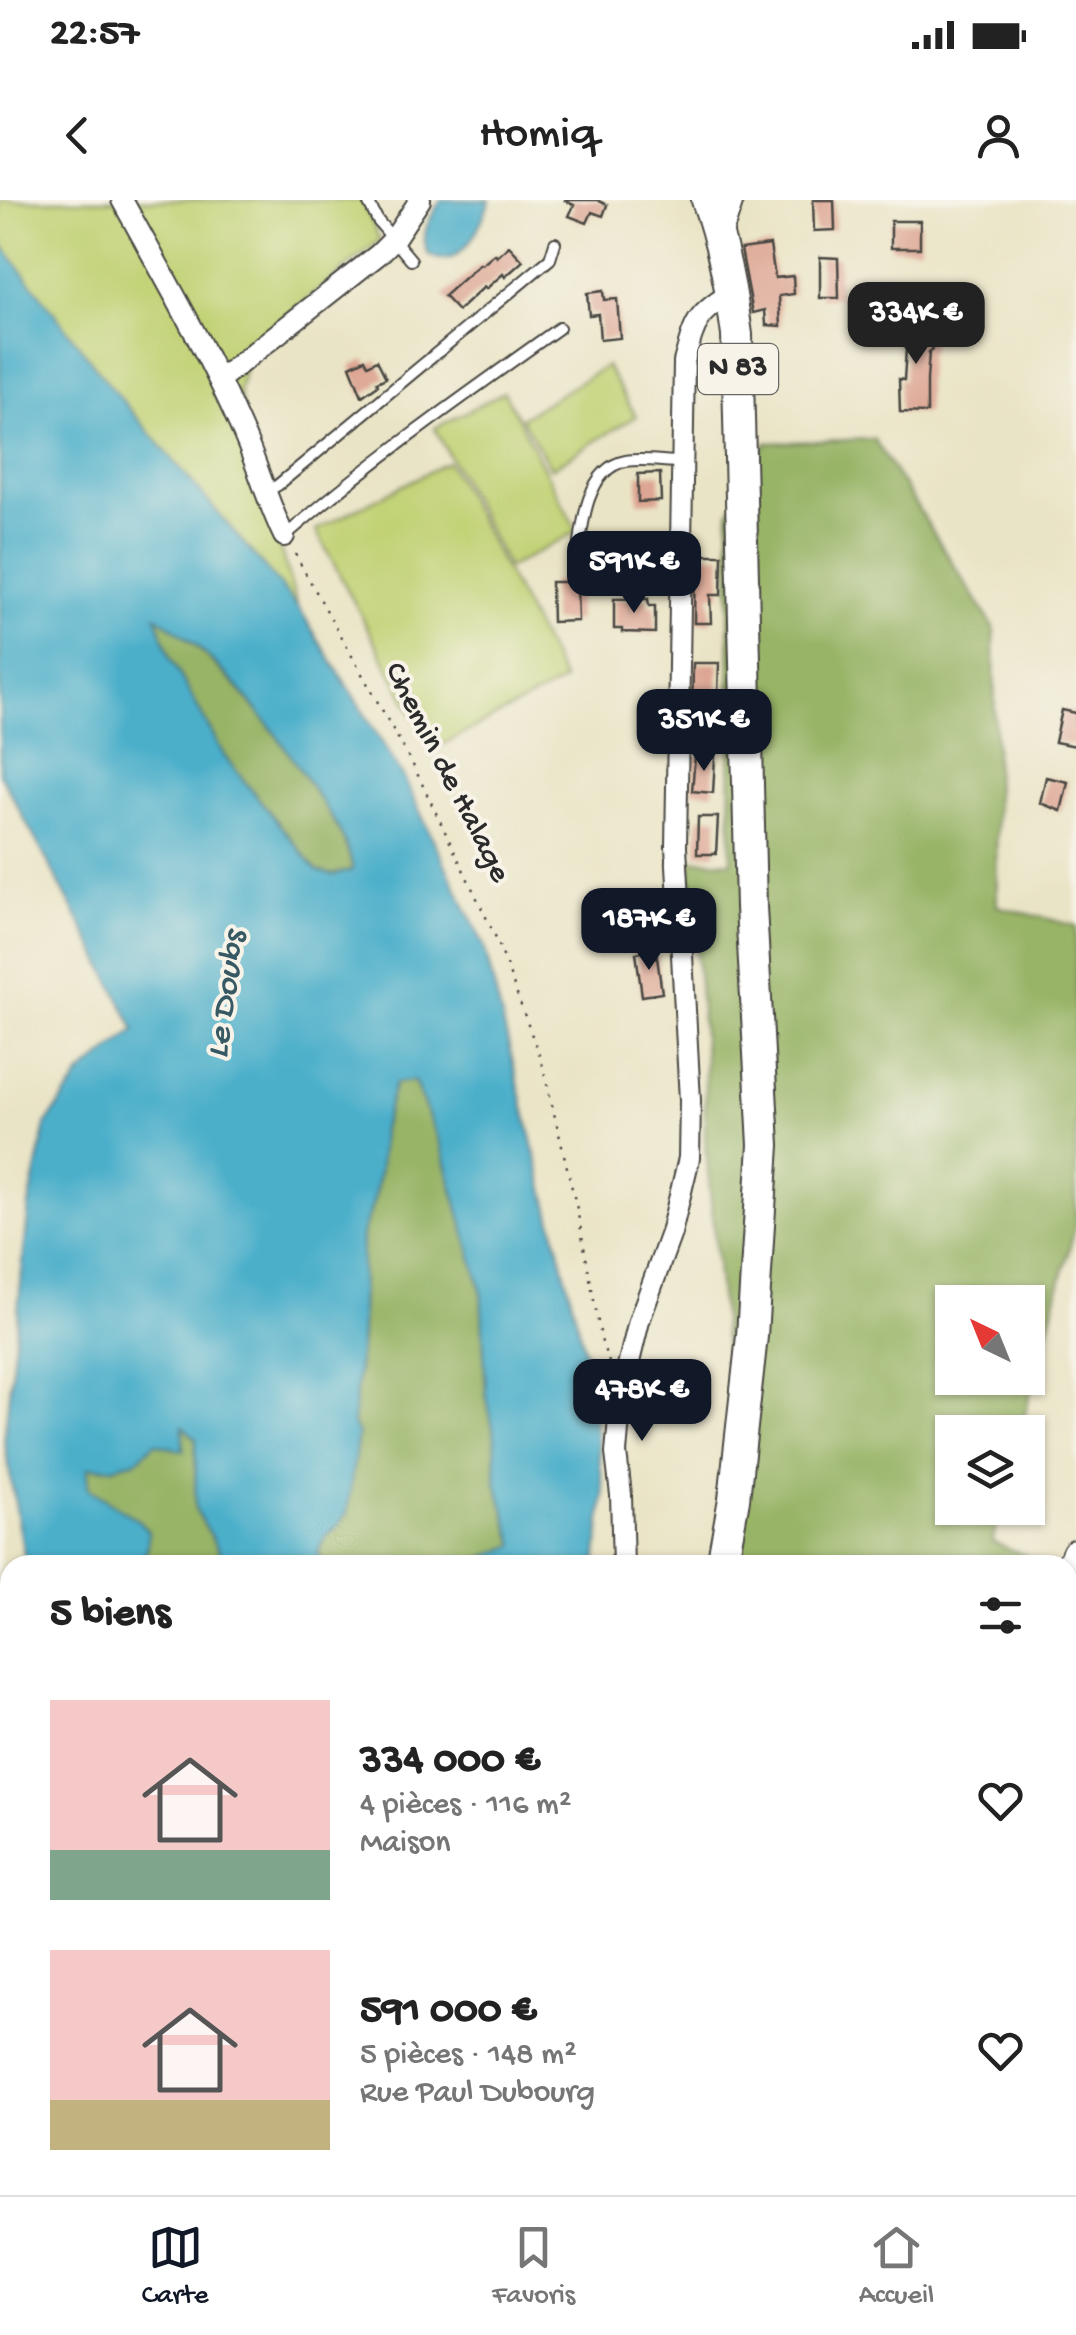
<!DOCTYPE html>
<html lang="fr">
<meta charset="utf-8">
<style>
:root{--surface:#fff;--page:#f6f6f6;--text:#222;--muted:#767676;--line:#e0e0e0;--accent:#111827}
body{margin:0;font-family:"Gochi Hand",sans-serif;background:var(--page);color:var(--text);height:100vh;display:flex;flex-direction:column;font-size:38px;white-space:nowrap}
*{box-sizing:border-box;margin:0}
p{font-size:32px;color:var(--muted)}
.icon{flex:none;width:55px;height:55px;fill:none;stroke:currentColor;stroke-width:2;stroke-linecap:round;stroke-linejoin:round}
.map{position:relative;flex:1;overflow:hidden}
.panel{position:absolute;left:0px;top:1355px;width:1078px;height:640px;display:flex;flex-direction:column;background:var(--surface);border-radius:30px 30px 0 0;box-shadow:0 2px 8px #0004}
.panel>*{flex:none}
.needle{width:65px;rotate:317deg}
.buttons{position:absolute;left:935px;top:1085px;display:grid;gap:20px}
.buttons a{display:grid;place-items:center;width:110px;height:110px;border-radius:0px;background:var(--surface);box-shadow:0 2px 8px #0004;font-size:50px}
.price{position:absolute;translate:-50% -85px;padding:0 22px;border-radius:20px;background:var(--accent);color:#fff;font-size:32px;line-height:65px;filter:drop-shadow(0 2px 5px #0008)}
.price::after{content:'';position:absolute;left:50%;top:60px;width:30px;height:22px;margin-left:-15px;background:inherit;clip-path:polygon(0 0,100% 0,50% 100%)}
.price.active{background:#222;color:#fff}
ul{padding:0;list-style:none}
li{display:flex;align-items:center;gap:30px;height:250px;padding:0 50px}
li span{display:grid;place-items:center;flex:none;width:280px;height:200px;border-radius:0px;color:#555}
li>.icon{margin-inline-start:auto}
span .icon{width:120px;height:120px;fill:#fffc;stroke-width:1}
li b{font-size:42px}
h2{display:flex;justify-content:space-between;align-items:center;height:120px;padding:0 50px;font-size:42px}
.status{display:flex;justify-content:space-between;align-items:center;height:70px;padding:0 50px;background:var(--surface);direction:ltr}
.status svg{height:28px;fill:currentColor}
header{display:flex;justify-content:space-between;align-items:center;height:130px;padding:0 50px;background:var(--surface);font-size:45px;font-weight:600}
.dock{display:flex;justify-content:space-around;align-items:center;height:140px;border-top:2px solid var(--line);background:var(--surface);font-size:28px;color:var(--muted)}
.dock a{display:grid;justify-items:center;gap:5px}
.dock .active{color:var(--accent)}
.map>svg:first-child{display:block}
.green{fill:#c1d274;stroke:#767e50;stroke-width:2.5}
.forest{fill:#98b466;stroke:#627048;stroke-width:2.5;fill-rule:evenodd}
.water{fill:#4bafca;stroke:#3b6d7a;stroke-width:2.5;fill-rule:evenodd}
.building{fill:#dda593}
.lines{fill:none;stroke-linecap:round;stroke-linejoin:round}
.lane-casing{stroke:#484742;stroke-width:14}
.street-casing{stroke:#484742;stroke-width:24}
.secondary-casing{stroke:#484742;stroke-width:31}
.primary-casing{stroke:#484742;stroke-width:34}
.path{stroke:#484742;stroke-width:2.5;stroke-dasharray:2.5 8;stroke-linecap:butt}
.lane{stroke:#fff;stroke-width:10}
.street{stroke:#fff;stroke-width:20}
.secondary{stroke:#fff;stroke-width:28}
.primary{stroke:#fff;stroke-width:30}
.labels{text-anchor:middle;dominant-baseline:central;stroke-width:8;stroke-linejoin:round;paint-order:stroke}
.shield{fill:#f7f3e8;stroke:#686764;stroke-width:2.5}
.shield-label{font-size:30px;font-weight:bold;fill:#2b2b2b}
.street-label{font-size:32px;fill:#2b2b2b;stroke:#f7f3e8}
.water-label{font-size:35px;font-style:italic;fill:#365963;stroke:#f7f3e8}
</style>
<div class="status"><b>22:57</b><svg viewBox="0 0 49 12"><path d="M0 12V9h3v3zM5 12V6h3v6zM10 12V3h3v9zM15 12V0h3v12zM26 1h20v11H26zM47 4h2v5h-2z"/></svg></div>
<header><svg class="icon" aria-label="back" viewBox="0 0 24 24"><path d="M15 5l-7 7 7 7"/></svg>Homiq<svg class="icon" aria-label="person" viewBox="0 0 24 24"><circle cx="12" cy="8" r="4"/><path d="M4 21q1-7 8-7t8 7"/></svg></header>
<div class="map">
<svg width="1076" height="1995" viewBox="0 0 1076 1995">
<rect width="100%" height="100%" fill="#f7f3e8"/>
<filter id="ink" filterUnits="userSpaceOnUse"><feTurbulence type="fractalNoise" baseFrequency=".01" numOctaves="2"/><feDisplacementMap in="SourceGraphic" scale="20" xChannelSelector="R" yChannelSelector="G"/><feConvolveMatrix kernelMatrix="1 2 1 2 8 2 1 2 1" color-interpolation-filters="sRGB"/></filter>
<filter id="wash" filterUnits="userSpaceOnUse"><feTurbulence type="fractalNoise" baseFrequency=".0048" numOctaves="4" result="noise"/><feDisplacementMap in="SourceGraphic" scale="40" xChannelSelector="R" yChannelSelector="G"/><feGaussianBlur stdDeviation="2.25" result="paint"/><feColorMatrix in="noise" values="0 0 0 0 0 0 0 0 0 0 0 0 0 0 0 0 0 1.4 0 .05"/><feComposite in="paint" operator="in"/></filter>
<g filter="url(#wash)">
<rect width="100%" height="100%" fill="#eae4c6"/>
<path class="green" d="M0,0h362l18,40 -129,105 -12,46 22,110 12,24 25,82 -188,-221 -103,-133 -7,-11z
M606,166l30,50 -85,52 -30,-50z
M504,192l73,139 -69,37 -73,-140z
M448,262l116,219 -132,69 -116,-220z
M10,1534v451h106l-1,10h-115v-460z"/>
<path class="forest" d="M874,239l120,189 3,278 79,20v298l-56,208h-68v76h49l-9,34 57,23h-311l5,-28 -38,-398v-79l-16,-200 42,2 -2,-351 37,-68zM952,1102h76v76h-76z
M155,414c65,47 114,105 157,173 19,30 34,48 41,83l-20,5 -16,-4 -92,-114 -55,-100z
M414,881l27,65 40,143 5,105 9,44 1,44 19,64 -43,16 -43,3h-106l-5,-14 10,-17 11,-9 19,-91 -5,-9 8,-87 1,-104 12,-34 6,-33 2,-38 13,-46z
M182,1225l14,14 -1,69 23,40 5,17h-81l6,-19 -60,-58v-20l25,-1z
M1068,1372l8,4v619h-502l3,-10h491z"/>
<path class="water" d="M441,0h49c-9,24 -29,75 -62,54 -9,-20 2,-36 13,-54z
M0,42l110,144 189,222 104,168 81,170 104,420 16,129 -8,70h-167l43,-3 43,-17 -19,-63 -1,-44 -9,-44 -5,-105 -40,-143 -27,-65 -19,2 -13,46 -2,38 -6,33 -12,34 -1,97 -8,94 5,9 -11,79 -8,12 -11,9 -10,17 5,14h-100l-5,-17 -23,-40 1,-69 -13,-13v25l-28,-8 -19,18 -23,6 -25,1v20l51,33 9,10v15l-6,19h-116l-22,-124 25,-236 17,-81 35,-50 54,-44 -43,-86 -92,-170zM156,416c68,44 117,110 160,178 17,26 32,45 37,76l-20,5 -16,-4 -92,-114 -55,-100z
M116,1985h259l-5,10h-255z"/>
<g id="blocks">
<path class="building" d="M564,0h33l10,5 -4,11 -11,-4 -5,11 -18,-7 5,-11z
M813,0h21l1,30 -21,1z
M891,21h29v27h-29z
M770,45l5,33 18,-2 1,18 -15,2 2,30 -15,-1 -1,-15 -12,3 -12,-64z
M509,46l14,15 -18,16 -2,-3 -17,15 -2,-2 -26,24 -14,-15 36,-32 2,1 13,-11 2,3z
M820,57l18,1 1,40h-19z
M603,91l1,9 13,-1 3,39 -20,2 -2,-26 -9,1 -2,-22z
M908,118l25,2 -1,30 -3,2 -2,28v33l-27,-1 -1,-33 5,1z
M365,159l3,6 9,-5 9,18 -9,4 1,3 -16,11 -12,-30z
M660,273l1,28 -23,1v-28z
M695,355h27l-1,40h-11l1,28h-17z
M551,382h18l8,4 1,35 -26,1z
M614,399h34l1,7h6v27l-33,-1v-3h-8z
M693,463h26l-2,61 -25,-3z
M1062,510l14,3v33l-21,-4z
M695,556l20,1 -2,36 -21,-2z
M1046,577l22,5 -7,29 -21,-8z
M698,617h20l-2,37h-19z
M656,750l6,43 -20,3 -6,-43z"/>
</g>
</g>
<g filter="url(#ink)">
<use href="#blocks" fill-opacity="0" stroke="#484742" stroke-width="2.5"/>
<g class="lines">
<defs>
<path id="lane" d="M367,0l11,21 33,39
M266,292l12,-7 272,-226 5,-16
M285,336c86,-75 180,-141 274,-208
M576,377c5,-35 5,-108 50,-116 17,-3 38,1 55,1"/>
<path id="street" d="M122,0c41,75 85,150 119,228 16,35 26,73 43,108
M720,39l13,-39
M219,180l160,-126 15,-15 26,-39
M623,1365l-2,-70 -5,-42 5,-58 18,-74 32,-88 18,-75 1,-58 -14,-253 8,-485c11,-40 12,-48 49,-70
M385,1995l3,-10
M564,1995l4,-10"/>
<path id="secondary" d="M1068,1370l8,-17
M980,1995l2,-10"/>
<path id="primary" d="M707,0c16,44 24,88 30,135l14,572 13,238 -12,191 -18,163 -12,66
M633,1995l2,-10"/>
</defs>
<use href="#lane" class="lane-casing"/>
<use href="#street" class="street-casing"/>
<use href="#secondary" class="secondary-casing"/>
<use href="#primary" class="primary-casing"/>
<path class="path" d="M295,354l119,213 83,173 45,123 35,146 25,134 8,22
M901,1995l1,-10"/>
<use href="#lane" class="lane"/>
<use href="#street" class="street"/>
<use href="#secondary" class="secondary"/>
<use href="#primary" class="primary"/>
</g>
</g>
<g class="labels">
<rect class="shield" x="698" y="144" width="80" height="50" rx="8"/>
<g class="shield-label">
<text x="738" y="169">N 83</text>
</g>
<g class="street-label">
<text transform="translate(446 573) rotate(63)">Chemin de Halage</text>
</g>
<g class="water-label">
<text transform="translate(228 795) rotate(-82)">Le Doubs</text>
</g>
</g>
</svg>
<div class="buttons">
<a><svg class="needle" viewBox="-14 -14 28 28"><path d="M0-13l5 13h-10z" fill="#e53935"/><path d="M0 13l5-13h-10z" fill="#767676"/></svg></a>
<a><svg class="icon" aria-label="layers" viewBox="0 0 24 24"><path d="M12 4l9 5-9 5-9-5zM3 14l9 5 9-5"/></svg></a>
</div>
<b class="price active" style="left:916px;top:167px">334K €</b>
<b class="price" style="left:634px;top:416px">591K €</b>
<b class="price" style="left:704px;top:574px">351K €</b>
<b class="price" style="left:649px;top:773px">187K €</b>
<b class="price" style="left:642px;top:1244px">478K €</b>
<section class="panel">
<h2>5 biens<svg class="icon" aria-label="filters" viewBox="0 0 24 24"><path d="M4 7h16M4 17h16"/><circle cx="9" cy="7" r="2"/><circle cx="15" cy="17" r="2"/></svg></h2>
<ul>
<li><span style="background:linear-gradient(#f6c9c9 75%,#7fa58c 0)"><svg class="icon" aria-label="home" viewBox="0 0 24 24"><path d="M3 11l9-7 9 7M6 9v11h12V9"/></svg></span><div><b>334 000 €</b><p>4 pièces · 116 m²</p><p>Maison</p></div><svg class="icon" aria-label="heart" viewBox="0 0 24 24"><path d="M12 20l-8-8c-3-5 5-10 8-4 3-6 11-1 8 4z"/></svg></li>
<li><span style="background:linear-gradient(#f6c9c9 75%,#c2b280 0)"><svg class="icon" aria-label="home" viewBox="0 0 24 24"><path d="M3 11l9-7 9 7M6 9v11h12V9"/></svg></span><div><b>591 000 €</b><p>5 pièces · 148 m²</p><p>Rue Paul Dubourg</p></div><svg class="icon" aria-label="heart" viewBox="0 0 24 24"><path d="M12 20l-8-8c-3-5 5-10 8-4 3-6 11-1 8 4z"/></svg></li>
</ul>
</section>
</div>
<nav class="dock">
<a class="active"><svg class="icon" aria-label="map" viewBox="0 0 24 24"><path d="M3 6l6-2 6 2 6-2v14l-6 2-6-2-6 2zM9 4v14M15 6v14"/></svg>Carte</a>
<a><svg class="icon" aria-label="saved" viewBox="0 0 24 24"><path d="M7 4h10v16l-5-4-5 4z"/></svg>Favoris</a>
<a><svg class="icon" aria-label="home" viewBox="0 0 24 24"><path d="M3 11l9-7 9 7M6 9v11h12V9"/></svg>Accueil</a>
</nav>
